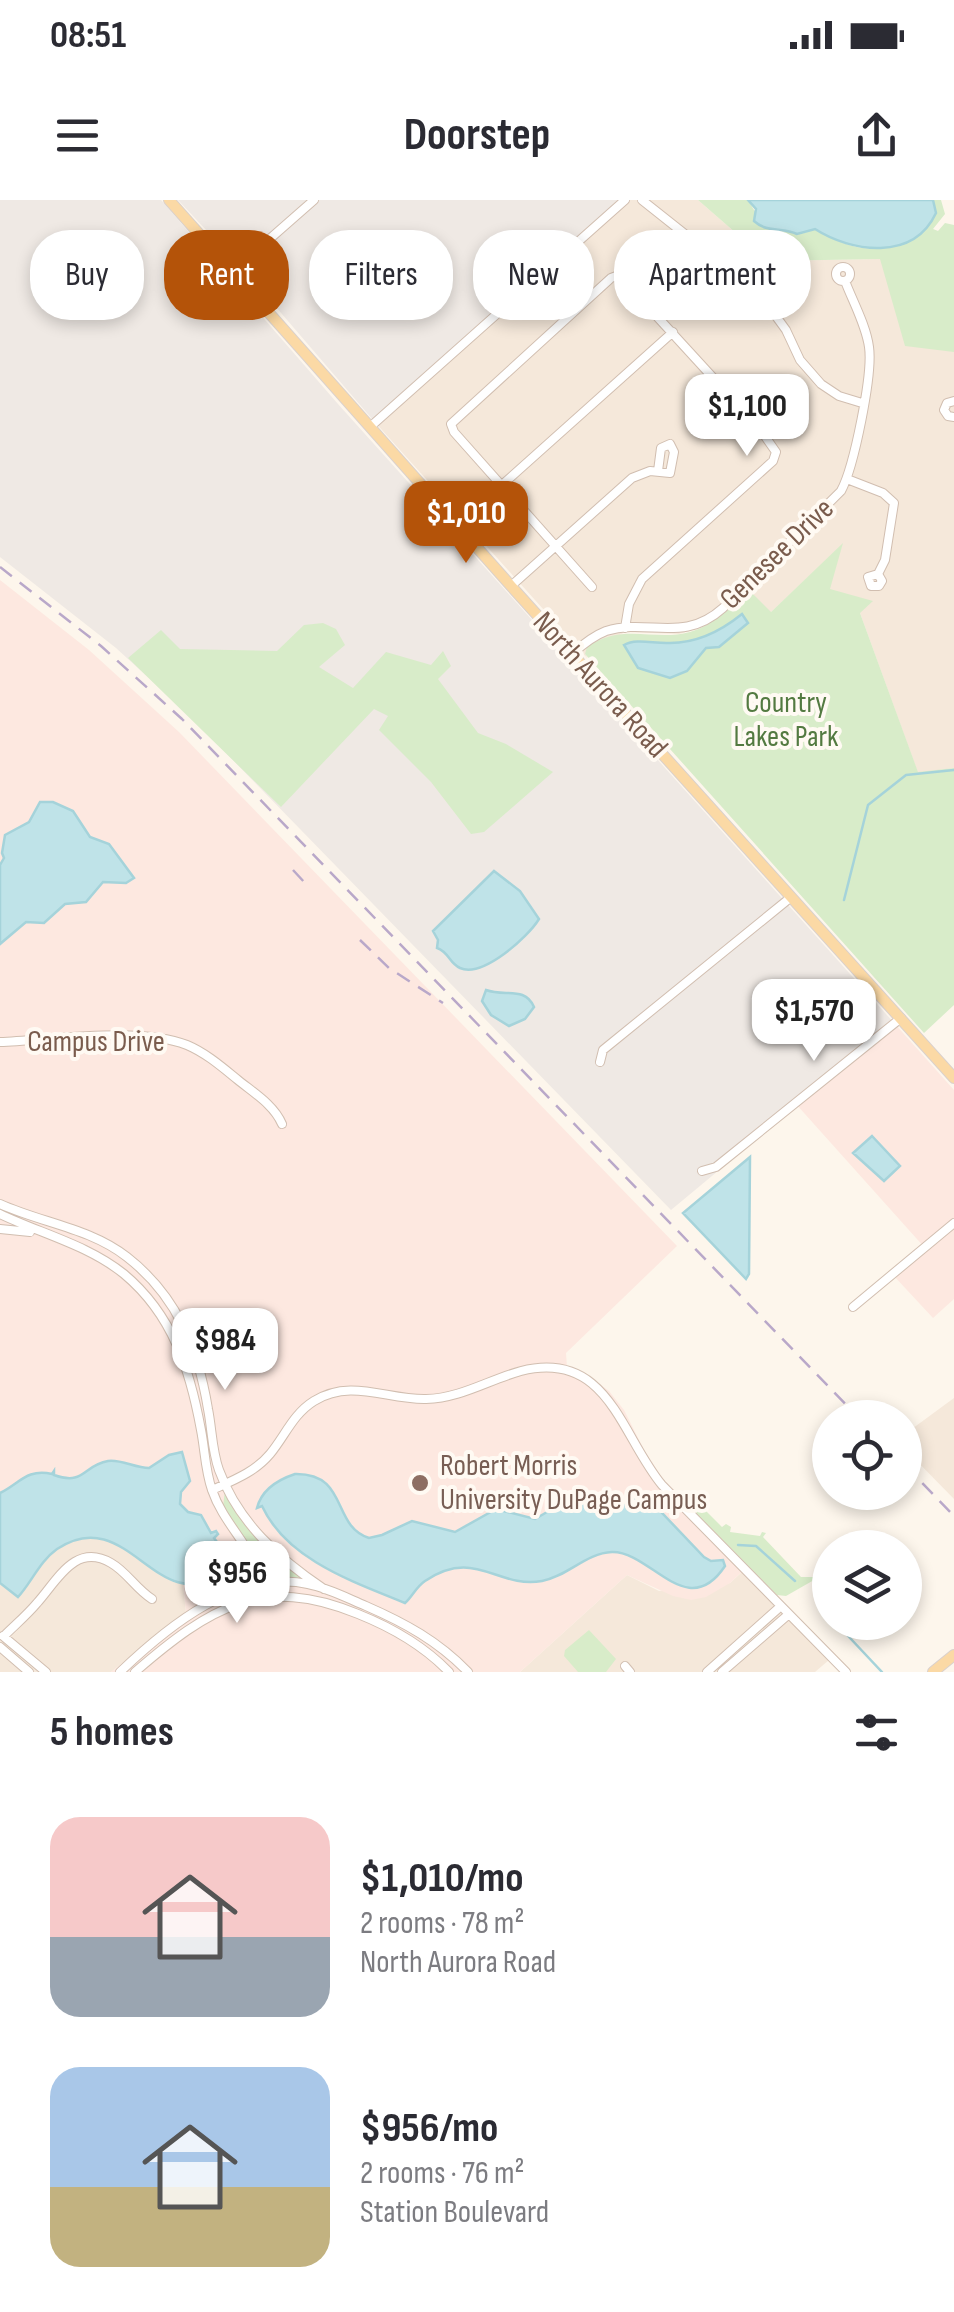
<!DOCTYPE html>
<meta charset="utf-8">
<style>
:root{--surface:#fff;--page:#f2f2f3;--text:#2b2b33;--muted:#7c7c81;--accent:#b45309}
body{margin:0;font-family:"Sofia Sans Condensed",sans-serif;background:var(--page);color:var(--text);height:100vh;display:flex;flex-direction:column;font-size:38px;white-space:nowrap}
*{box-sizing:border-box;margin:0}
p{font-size:32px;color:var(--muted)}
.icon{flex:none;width:55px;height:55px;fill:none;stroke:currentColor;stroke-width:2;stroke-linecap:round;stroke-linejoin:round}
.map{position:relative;height:1472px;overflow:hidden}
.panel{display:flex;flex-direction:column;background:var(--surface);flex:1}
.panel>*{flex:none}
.banner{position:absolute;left:30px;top:30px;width:895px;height:90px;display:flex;gap:20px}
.fabs{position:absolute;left:812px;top:1200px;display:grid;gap:20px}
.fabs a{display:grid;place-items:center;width:110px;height:110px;border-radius:50%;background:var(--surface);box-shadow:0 5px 15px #0003;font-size:50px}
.price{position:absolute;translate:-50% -85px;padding:0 22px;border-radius:20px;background:#fff;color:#222;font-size:32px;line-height:65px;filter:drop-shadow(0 2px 5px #0008)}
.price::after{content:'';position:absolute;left:50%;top:60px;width:30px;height:22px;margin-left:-15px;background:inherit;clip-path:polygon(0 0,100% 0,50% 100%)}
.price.current{background:var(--accent);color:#fff}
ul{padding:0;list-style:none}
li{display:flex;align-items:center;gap:30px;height:250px;padding:0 50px}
li span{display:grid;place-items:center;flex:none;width:280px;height:200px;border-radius:30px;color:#555}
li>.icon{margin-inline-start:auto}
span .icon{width:120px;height:120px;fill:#fffc;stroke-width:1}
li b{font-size:42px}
h2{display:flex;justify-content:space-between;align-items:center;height:120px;padding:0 50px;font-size:42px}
.tag{padding:0 35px;border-radius:40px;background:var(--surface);box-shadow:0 5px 15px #0003;font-size:35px;line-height:90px}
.tag.current{background:var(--accent);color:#fff}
.status{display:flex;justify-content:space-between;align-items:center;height:70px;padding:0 50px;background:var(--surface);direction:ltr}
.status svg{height:28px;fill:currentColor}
header{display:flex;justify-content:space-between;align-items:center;height:130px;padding:0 50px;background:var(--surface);font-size:45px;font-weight:700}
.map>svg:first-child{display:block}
.residential{fill:#f5e8da}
.commercial{fill:#fde8e0}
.industrial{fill:#efe9e4}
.green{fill:#d8ecc9}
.water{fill:#bfe3e8;stroke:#a5d3da;stroke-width:2.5}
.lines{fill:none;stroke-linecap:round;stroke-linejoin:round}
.stream{stroke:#a5d3da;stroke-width:2.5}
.minor-casing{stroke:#d1beb0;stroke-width:10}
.major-casing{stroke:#dad1cd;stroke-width:12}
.minor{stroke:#fff;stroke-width:8}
.major{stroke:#fbd9a5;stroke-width:10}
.rail{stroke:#b9a8c9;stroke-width:2.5;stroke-dasharray:15 10;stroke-linecap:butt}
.education-dot{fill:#8d6e63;stroke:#fffaf3;stroke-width:4}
.labels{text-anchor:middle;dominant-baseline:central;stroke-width:8;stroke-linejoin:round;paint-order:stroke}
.street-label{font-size:30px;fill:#7a5c4d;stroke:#fffaf3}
.park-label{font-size:30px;fill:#537a41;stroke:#fffaf3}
.education-label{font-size:30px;fill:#785e54;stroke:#fffaf3;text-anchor:start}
</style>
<div class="status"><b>08:51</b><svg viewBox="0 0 49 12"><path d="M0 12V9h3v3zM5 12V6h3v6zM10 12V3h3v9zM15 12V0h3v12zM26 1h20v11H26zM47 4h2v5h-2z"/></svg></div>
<header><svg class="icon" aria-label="menu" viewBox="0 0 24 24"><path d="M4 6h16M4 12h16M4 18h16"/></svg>Doorstep<svg class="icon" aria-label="share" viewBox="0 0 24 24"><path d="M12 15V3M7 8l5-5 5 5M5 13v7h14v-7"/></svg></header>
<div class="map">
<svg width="954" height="1472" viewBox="0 0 954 1472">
<rect width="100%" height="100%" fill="#fdf6ec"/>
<path class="residential" d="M619,0h79l70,61 112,-2 74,-13v522l-36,5 -58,-160 -31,-24 13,-44 -72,68 -21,-23 -26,25 -20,12 -24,7 -54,-2 -40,22 3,5 -215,-239z
M954,1198v101l-49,-50v-15z
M125,1332l57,43 4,38 -75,59h-111v-138z
M742,1372l87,88 -14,12h-295l107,-97 32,16 71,-8z"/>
<path class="commercial" d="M0,380l89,70 90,82 498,514 -111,107 1,14 23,10 19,14 15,19 20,40 19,29 85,87 -18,17 -24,14 -15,3 -18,-4 -46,-21 -107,97h-409l75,-59 -4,-38 -57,-43 -125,2z
M895,824l59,66v209l-21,19 -40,-43 32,-27 -129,-144z"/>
<path class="industrial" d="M0,0h161l177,204 557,620 -224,186 -484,-497 -71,-65 -116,-91z
M178,0h441l-246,220 -122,-142z"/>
<path class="green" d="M698,0h50l9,15 16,16 31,2 11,-4c32,18 55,28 91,10 14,-7 23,-11 30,-26l-3,-13h8l4,14 -12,15 5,2 7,-8 9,2v127l-49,-6 -25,-87 -112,2z
M843,343l-13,46 43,12 -13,12 58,159 36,-4v237l-30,28 -339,-379 2,-7c37,-25 66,-5 103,-15 24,-7 41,-25 59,-42l22,22z
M323,423l13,6 9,16 -26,22 34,21 33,-36 45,13 12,-14 8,15 -13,13 40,54 28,11 47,28 -69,60 -13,2 -40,-52 -52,-52 9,-14 -14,-7 -93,98 -153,-149 33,-28 19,19 97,2 27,-26z
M225,1289l13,23 66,69h-40l-10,-28 -31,-46z
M702,1301l-1,5 21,21 4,-3 5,3 -1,5 30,4 2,-4 4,1 -3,4 38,40h29v2l-16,1 -28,16 -9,-1 -81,-82z
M589,1430l27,29 -10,13h-28l-14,-16 1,-6z"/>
<path class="water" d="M748,0h185l3,13c-23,49 -85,39 -121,16l-18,5c-15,-7 -30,-1 -43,-13l2,-12z
M742,414l6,9 -29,24 -13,1 -19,23 -17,7 -32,-10 -14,-23c13,-7 30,-1 46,-2 28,0 51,-12 72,-29z
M40,602h13l20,9 17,26 19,7 25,34 -8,5 -23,-1 -17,20 -21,2 -21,19 -18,-1 -26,22v-79l4,-7 -2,-5 3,-18 24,-13z
M494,671l26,20 19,28c-11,18 -56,59 -79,49 -11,-5 -11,-16 -23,-20l1,-8 -5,-9z
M486,790c19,7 39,-4 48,17l-9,12 -16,7 -18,-11 -9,-14z
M872,936l28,30 -16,15 -31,-28z
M750,957l-1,117 -3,5 -63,-66z
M182,1252l8,29 -9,11 -1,12 8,8 13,3 10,18 5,-2 2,3 -4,4 17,23 -2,9 -6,2 2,6 -5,-4c-64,44 -93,-72 -163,-25 -17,12 -26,34 -39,48l-18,-14v-90c19,-9 27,-25 52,-19l2,-3v4c31,11 29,-10 54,-14 13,-2 27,7 41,7l20,-13z
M295,1274c54,-1 36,52 74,64l13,-3 30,-14 43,11 41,-23 39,10 38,-22 47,11 24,-14 60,63 7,4 12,-1 2,6c-38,57 -74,-15 -113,-14 -26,1 -44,24 -70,29 -45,8 -67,-34 -117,0 -9,6 -13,16 -20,22 -51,-21 -118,-43 -143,-97l-5,2c4,-16 17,-27 38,-34z"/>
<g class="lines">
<path class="stream" d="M844,700l24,-95 38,-30 48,-5
M738,1345l18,1 39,35
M818,1405l12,13
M835,1422l47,50"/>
<defs>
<path id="minor" d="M642,0l44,35 39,40 45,33 16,22 14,30 21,24 18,12 23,7
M836 74a7 7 0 1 1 14 0a7 7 0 1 1-14 0Z
M232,72l82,-72
M954,201l-7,2 -3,7 4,6 6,1
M370,227l255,-227
M847,279l36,14 11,10 -9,57 -7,14 4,7 -3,5h-8l-3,-9 10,-3
M502,285l171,-153
M511,386l121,-108 18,-7 20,2 4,-21 -4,-8 -9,4 -3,23
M592,387l-138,-155 -3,-8 160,-146 8,-3 141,154 16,23 -3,9 -131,118 -13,25 -4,24
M572,454c10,-9 21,-18 34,-23 43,-13 77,13 117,-23l118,-117c13,-24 32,-117 28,-144 -3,-22 -16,-45 -24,-66
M0,842c52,-2 139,-16 187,3 19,8 35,22 51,35 16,13 36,25 44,44
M600,862l3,-12 187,-152
M702,971l14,-4 185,-149
M0,1004c42,19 90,24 127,53 50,39 71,91 81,152 4,20 4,42 11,61 19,52 60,89 105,119
M0,1014c42,20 88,31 124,60 49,41 66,96 77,156 4,20 4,40 11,60 9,26 26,43 39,66 9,15 8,25 21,40
M0,1029l30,3
M853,1107l101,-84
M212,1290c22,-10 43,-18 58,-36 15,-18 23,-40 44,-53 37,-23 73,-1 112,-2 35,-1 62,-19 95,-28 87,-22 100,65 141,114l184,187
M241,1390l8,-19 1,-12
M3,1436l43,36
M4,1436c11,-11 23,-21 33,-33 20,-22 38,-61 74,-40 16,9 25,26 41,36
M0,1447l29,25
M625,1466l5,6
M120,1472c47,-45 117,-103 188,-88 20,4 39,14 58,22 39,17 72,35 102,66
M135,1472c74,-64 127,-98 223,-58 35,14 65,31 91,58
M707,1472l74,-66
M722,1472l67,-58"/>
<path id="major" d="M169,0l342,386 443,492
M933,1472l21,-17"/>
</defs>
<use href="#minor" class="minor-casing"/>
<use href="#major" class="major-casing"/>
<use href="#minor" class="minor"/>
<use href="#major" class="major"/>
<path class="rail" d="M0,367l101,79 81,73 677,699
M293,670l12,13
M360,740l29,28 54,35
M905,1265l49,51"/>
</g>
<circle class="education-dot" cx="420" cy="1283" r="10"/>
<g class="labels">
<g class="street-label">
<text transform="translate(777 354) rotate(-44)">Genesee Drive</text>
<text transform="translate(600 485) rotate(48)">North Aurora Road</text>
<text x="96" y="842">Campus Drive</text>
</g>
<g class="park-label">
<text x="786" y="503">Country<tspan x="786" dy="34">Lakes Park</tspan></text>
</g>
<g class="education-label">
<text x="440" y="1266">Robert Morris<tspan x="440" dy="34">University DuPage Campus</tspan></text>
</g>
</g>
</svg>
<div class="fabs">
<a><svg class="icon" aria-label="locate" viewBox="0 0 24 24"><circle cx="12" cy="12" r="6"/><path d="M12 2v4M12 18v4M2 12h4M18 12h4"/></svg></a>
<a><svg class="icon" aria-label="layers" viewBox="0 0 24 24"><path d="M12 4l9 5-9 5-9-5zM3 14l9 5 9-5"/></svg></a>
</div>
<b class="price" style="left:747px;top:259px">$1,100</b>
<b class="price current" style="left:466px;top:366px">$1,010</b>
<b class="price" style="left:814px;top:864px">$1,570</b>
<b class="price" style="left:225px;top:1193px">$984</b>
<b class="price" style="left:237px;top:1426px">$956</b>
<div class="banner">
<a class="tag">Buy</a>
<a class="tag current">Rent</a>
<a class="tag">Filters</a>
<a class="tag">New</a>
<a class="tag">Apartment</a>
</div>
</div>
<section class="panel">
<h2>5 homes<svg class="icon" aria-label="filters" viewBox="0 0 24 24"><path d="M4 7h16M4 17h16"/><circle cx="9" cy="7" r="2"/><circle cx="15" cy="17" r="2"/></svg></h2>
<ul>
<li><span style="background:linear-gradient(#f6c9c9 60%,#9aa5b1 0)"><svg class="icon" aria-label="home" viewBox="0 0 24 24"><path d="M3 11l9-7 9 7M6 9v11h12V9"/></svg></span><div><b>$1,010/mo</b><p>2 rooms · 78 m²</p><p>North Aurora Road</p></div></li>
<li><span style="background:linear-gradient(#a9c7e8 60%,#c2b280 0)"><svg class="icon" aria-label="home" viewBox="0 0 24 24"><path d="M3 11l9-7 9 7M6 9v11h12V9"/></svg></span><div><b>$956/mo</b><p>2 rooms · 76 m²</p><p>Station Boulevard</p></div></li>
</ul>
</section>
